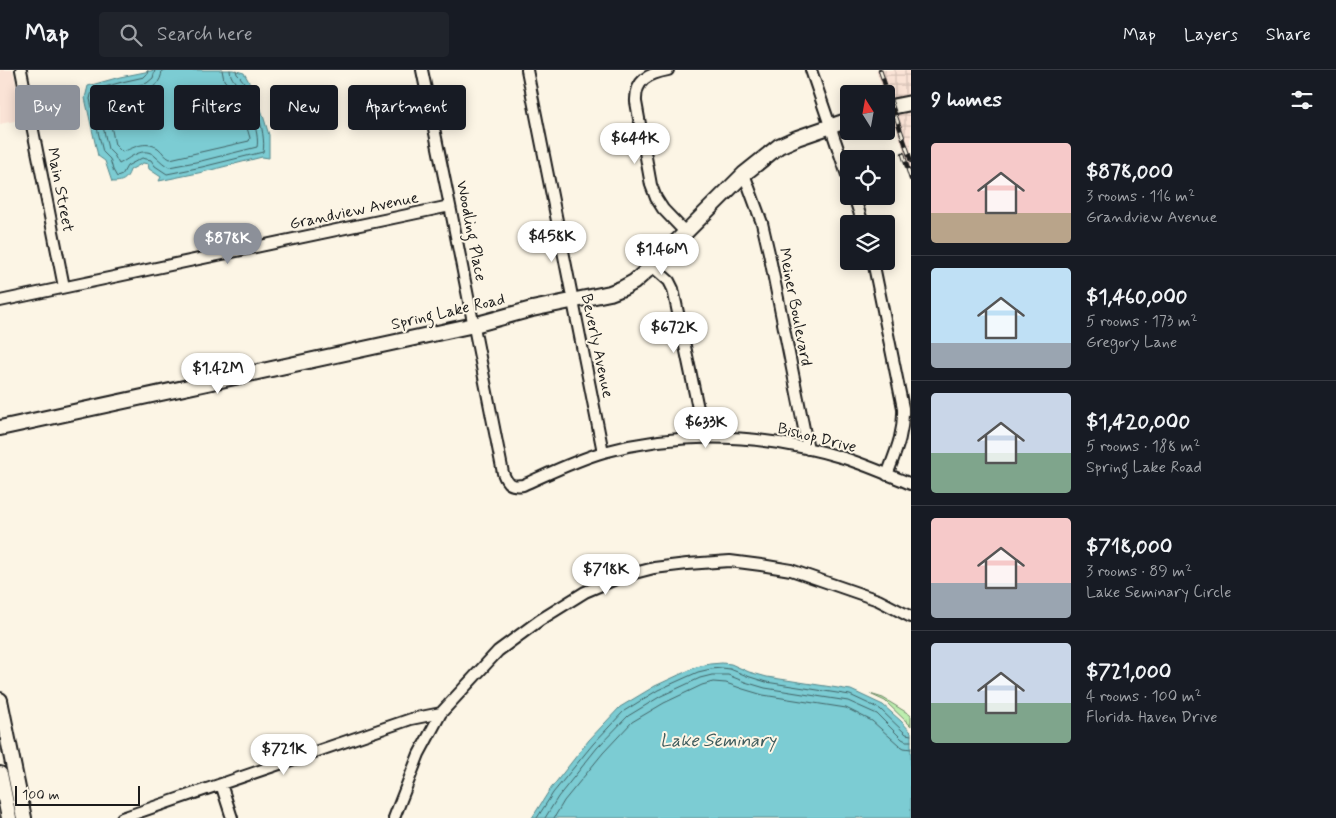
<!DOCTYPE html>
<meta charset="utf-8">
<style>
:root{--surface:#171b24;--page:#20242c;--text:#f1f3f6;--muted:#9ea1a6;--line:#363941;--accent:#8c9099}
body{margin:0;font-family:Mynerve,sans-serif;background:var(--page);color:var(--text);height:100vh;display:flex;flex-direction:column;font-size:19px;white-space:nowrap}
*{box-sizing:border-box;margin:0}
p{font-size:16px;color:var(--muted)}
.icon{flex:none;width:28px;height:28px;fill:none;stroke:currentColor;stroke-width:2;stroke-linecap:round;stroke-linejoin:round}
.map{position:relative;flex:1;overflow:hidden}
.side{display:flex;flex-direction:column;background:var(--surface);width:425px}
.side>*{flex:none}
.top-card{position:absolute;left:15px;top:15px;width:475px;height:45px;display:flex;gap:10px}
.needle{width:32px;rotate:349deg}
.controls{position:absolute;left:840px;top:15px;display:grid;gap:10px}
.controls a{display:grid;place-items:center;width:55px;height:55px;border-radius:5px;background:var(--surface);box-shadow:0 2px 12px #0003;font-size:25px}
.scale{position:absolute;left:15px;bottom:12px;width:125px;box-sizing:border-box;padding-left:5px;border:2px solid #1c1c1c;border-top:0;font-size:14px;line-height:18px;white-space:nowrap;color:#1c1c1c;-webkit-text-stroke:4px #fcf5e5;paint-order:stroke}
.price{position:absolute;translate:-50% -42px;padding:0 11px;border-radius:18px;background:#fff;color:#222;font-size:16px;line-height:32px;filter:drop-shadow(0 1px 2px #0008)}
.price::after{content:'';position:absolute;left:50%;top:30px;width:15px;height:11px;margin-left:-8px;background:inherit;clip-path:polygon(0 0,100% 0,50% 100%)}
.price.on{background:var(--accent);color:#fff}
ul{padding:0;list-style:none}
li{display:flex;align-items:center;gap:15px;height:125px;padding:0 20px}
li+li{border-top:1px solid var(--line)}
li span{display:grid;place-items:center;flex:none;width:140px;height:100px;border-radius:5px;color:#555}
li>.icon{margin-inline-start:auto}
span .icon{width:60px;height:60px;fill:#fffc;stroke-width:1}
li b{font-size:21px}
h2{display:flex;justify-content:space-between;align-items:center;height:60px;padding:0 20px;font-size:21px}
.tag{padding:0 18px;border-radius:5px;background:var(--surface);box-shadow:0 2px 12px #0003;font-size:18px;line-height:45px}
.tag.on{background:var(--accent);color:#fff}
header{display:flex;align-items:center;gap:30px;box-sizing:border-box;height:70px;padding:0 25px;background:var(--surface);border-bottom:1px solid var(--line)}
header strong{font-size:24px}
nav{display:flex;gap:28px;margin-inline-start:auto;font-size:18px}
.search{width:350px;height:45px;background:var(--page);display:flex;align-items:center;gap:12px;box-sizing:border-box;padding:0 18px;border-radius:5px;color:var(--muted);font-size:19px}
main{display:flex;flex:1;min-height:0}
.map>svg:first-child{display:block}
.built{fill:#fae3d6}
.industrial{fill:url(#industrial-grid)}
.wetland{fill:url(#wetland-marsh);stroke:#6c8565}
.water{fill:#7bccd3;stroke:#55868a}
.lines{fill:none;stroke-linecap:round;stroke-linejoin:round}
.shore{stroke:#426265;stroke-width:1}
.street-casing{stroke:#1c1c1c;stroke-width:14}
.secondary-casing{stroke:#1c1c1c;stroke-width:18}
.street{stroke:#fcf5e5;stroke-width:10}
.secondary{stroke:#fcf5e5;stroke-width:14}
.rail-casing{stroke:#1c1c1c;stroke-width:4.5}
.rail{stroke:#fcf5e5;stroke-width:2.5;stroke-dasharray:8;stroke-linecap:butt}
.labels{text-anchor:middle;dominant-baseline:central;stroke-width:4;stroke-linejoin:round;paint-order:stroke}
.street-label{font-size:16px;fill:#1c1c1c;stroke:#fcf5e5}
.water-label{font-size:18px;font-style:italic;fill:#3d5a5c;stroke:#fcf5e5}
</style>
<header>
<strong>Map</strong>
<div class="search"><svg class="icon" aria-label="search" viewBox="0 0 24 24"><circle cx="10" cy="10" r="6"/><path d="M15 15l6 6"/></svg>Search here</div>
<nav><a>Map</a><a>Layers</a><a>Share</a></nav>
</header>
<main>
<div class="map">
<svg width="911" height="748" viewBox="0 0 911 748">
<defs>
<pattern id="industrial-grid" width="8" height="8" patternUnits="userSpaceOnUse" patternTransform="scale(1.25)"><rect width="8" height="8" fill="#fae3d6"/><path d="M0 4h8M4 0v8" fill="none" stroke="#d6c2b7"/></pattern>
<pattern id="wetland-marsh" width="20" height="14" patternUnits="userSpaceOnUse" patternTransform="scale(1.25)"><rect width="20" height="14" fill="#bceeae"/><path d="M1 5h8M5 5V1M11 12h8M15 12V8" fill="none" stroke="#a1cc95"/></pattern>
</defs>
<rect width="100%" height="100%" fill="#fcf5e5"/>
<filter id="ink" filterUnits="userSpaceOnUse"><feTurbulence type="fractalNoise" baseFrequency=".02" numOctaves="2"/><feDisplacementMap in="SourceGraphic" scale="10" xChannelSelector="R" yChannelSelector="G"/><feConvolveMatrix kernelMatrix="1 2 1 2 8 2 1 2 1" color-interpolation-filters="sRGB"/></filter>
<g filter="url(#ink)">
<path class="built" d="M0,0h13l11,49 -24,5z"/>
<path class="industrial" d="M876,0h35v28l-24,5 -1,-9h-2z
M911,38v64l-20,-60z"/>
<path class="wetland" d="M870,624l13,4 26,16 2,2v10l-26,-25z"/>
<path class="water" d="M155,0h78l11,3 13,23 12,39v23l-7,-1 -59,15 -44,9 2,-4 -12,-8 -1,-5 -5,-1 -13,7c-3,10 -8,12 -18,12l-7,-21 -7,-5 -13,-58 3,-12 32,-9z
M722,593l9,1 18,8 18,5 84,13 32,15 18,16 10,11v86h-379l17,-27 40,-51 31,-33 35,-21 41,-19 14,-3z"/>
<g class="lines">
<path class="shore" d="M148,0l-1,4 -3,3 -22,5 -28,8 -2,1 -2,8 13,53 7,7 3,11 4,7 5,-2 5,-9 15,-8 9,2 4,6 12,8 35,-7 61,-15c4,-19 -11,-65 -26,-78l-1,-4
M155,0l-2,8 -6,5 -48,12 -2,4 11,50 6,6 5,9c10,-5 25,-20 37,-7 5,4 7,7 13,10l32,-6 56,-14c3,-14 -9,-44 -16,-57 -4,-7 -11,-11 -11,-20
M162,0c-1,28 -38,22 -56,31l9,44 7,7c12,-4 22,-12 36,-4 5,4 7,9 12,11l79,-18 1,-3 -10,-34 -9,-16 -7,-8 -2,-10
M537,748l16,-25 40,-49 31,-33 34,-21 40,-18 13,-3 11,-1 8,1 17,7 19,6 84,13 30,14 26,25 5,1
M545,748l13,-21 39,-49 31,-32 33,-20 39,-18 12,-3h16l17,7 20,6 83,13 29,13 25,25 4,2h5
M554,748l10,-17 39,-48 29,-31 32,-19 38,-18 11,-3 13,1 17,6 20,6 83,13 26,13 27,24 5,3 7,1"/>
<defs>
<path id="street" d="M21,0l43,217
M422,0l28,136 53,267c4,11 8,14 20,12 27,-12 53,-25 81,-33 80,-22 161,-18 240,6 22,7 45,17 67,26
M527,0l76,382
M668,0c-20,4 -33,10 -32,32l15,83 5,13 7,11 22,23
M811,0l38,111
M744,104l18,49 7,30 39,196
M854,126l9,28
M873,191l30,147c1,26 -7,43 -16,67
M652,196l17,15 4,8 31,148
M0,231l450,-95
M221,714l11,34
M122,748l289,-99 30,-6
M394,748l25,-64 22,-41 57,-62 42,-31 45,-28 38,-16 31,-8 33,-4 43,-3 31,4 30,5 87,30 33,17"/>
<path id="secondary" d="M886,38l25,-5
M0,358l474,-103 58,-16 78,-16 13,-5 11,-6 18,-16 92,-92 35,-28 18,-8 52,-18
M0,630l24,118
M0,704l9,44"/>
</defs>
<use href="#street" class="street-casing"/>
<use href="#secondary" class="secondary-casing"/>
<use href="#street" class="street"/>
<use href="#secondary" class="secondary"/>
<defs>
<path id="rail" d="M880,0l31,91
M903,84l8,25"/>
</defs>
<use href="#rail" class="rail-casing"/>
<use href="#rail" class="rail"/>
</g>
</g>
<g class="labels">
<g class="street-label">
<text transform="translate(60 120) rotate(79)">Main Street</text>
<text transform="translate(354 141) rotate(-12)">Grandview Avenue</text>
<text transform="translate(471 161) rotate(79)">Woodling Place</text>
<text transform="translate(795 237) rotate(79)">Meiner Boulevard</text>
<text transform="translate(448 242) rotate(-13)">Spring Lake Road</text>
<text transform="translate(597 276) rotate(78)">Beverly Avenue</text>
<text transform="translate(817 368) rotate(14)">Bishop Drive</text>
</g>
<g class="water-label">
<text x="718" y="671">Lake Seminary</text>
</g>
</g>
</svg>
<div class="controls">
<a><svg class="needle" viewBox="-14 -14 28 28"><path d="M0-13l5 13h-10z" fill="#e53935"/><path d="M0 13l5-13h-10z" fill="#9ea1a6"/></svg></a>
<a><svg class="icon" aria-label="locate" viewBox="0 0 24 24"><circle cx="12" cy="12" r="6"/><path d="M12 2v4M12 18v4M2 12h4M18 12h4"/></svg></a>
<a><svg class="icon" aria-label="layers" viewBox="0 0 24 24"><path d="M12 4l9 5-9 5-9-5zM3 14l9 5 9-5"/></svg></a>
</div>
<div class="scale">100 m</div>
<b class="price" style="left:635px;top:95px">$644K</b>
<b class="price" style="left:552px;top:193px">$458K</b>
<b class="price on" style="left:228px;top:195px">$878K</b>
<b class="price" style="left:662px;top:206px">$1.46M</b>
<b class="price" style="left:674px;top:284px">$672K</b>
<b class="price" style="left:218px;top:325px">$1.42M</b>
<b class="price" style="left:706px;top:379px">$633K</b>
<b class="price" style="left:606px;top:526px">$718K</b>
<b class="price" style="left:284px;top:706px">$721K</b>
<div class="top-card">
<a class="tag on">Buy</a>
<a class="tag">Rent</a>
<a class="tag">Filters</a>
<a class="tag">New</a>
<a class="tag">Apartment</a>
</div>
</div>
<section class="side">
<h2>9 homes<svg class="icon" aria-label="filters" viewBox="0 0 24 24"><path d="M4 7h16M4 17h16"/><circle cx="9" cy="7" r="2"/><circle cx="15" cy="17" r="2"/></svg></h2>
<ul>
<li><span style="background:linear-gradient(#f6c9c9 70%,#b9a48a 0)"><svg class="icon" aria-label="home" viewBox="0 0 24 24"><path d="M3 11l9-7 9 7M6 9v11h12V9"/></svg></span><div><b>$878,000</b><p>3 rooms · 116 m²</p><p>Grandview Avenue</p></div></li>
<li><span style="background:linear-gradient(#bfe0f5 75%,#9aa5b1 0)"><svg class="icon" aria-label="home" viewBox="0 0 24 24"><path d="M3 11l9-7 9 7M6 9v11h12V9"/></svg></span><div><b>$1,460,000</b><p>5 rooms · 173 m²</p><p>Gregory Lane</p></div></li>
<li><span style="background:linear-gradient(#c9d6e8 60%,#7fa58c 0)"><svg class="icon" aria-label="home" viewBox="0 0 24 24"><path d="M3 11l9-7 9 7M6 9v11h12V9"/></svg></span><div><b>$1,420,000</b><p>5 rooms · 188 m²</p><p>Spring Lake Road</p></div></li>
<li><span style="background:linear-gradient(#f6c9c9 65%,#9aa5b1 0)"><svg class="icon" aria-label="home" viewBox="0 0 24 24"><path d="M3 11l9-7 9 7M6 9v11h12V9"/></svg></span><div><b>$718,000</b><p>3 rooms · 89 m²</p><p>Lake Seminary Circle</p></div></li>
<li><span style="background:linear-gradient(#c9d6e8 60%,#7fa58c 0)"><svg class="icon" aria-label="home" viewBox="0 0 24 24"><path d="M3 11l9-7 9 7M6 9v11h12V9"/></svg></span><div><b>$721,000</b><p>4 rooms · 100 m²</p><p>Florida Haven Drive</p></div></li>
</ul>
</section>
</main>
